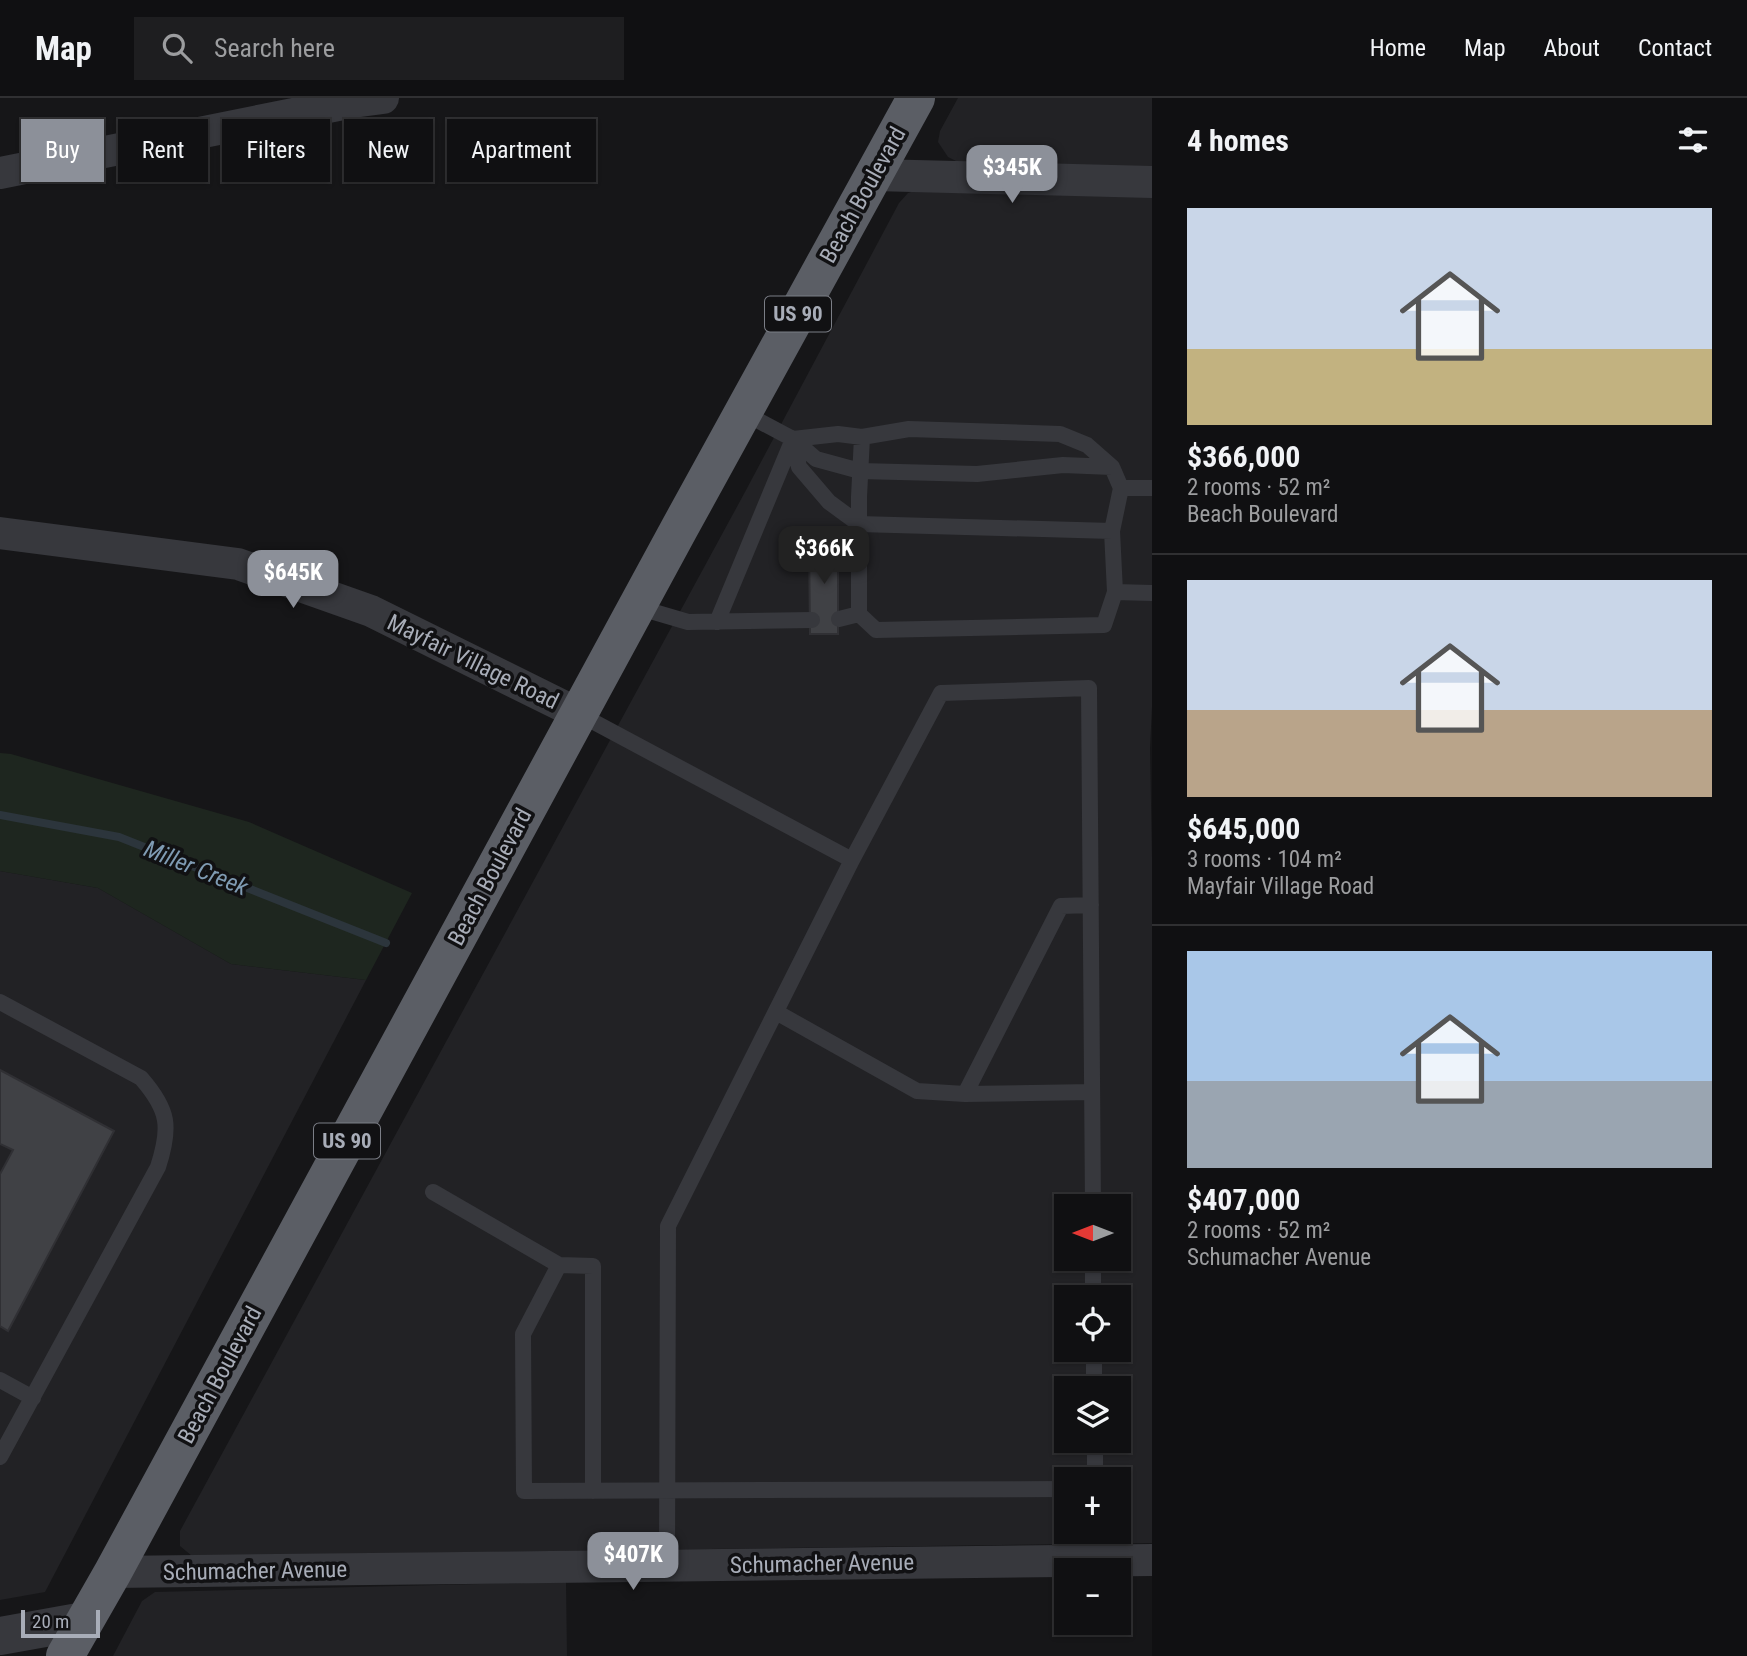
<!DOCTYPE html>
<meta charset="utf-8">
<style>
:root{--surface:#101012;--page:#1e1e20;--text:#f1f3f6;--muted:#9c9d9f;--line:#303032;--accent:#8c9099}
body{margin:0;font-family:"Roboto Condensed",sans-serif;background:var(--page);color:var(--text);height:100vh;display:flex;flex-direction:column;font-size:26px;white-space:nowrap}
*{box-sizing:border-box;margin:0}
p{font-size:23px;color:var(--muted)}
.icon{flex:none;width:38px;height:38px;fill:none;stroke:currentColor;stroke-width:2;stroke-linecap:round;stroke-linejoin:round}
.map{position:relative;flex:1;overflow:hidden}
.side{display:flex;flex-direction:column;background:var(--surface);width:595px}
.side>*{flex:none}
.top-card{position:absolute;left:21px;top:21px;width:665px;height:63px;display:flex;gap:14px}
.needle{width:46px;rotate:270deg}
.fabs{position:absolute;left:1054px;top:1096px;display:grid;gap:14px}
.fabs a{display:grid;place-items:center;width:77px;height:77px;border-radius:0px;background:var(--surface);box-shadow:0 2px 5px #0004,0 0 0 2px var(--line);font-size:35px}
.scale{position:absolute;left:21px;bottom:18px;width:79px;box-sizing:border-box;padding-left:7px;border:4px solid #a8adb8;border-top:0;font-size:19px;line-height:24px;white-space:nowrap;color:#a8adb8;-webkit-text-stroke:5px #111113;paint-order:stroke}
.price{position:absolute;translate:-50% -60px;padding:0 16px;border-radius:14px;background:var(--accent);color:#fff;font-size:23px;line-height:46px;filter:drop-shadow(0 2px 4px #0008)}
.price::after{content:'';position:absolute;left:50%;top:42px;width:21px;height:16px;margin-left:-10px;background:inherit;clip-path:polygon(0 0,100% 0,50% 100%)}
.price.selected{background:#222;color:#fff}
ul{padding:0;list-style:none}
li{display:grid;align-content:center;gap:14px;height:371px;padding:0 35px}
li+li{border-top:2px solid var(--line)}
li span{display:grid;place-items:center;height:217px;border-radius:0px;color:#555}
li>.icon{margin-inline-start:auto}
span .icon{width:126px;height:126px;fill:#fffc;stroke-width:1}
li b{font-size:30px}
h2{display:flex;justify-content:space-between;align-items:center;height:84px;padding:0 35px;font-size:30px}
.chip{padding:0 24px;border-radius:0px;background:var(--surface);box-shadow:0 2px 5px #0004,0 0 0 2px var(--line);font-size:24px;line-height:63px}
.chip.selected{background:var(--accent);color:#fff}
header{display:flex;align-items:center;gap:42px;box-sizing:border-box;height:98px;padding:0 35px;background:var(--surface);border-bottom:2px solid var(--line)}
header strong{font-size:33px}
nav{display:flex;gap:38px;margin-inline-start:auto;font-size:24px}
.search{width:490px;height:63px;background:var(--page);display:flex;align-items:center;gap:18px;box-sizing:border-box;padding:0 24px;border-radius:0px;color:var(--muted);font-size:26px}
main{display:flex;flex:1;min-height:0}
.map>svg:first-child{display:block}
.built{fill:#222225;fill-rule:evenodd}
.green{fill:#1e261f}
.lines{fill:none;stroke-linecap:round;stroke-linejoin:round}
.stream{stroke:#2c353c;stroke-width:8}
.building{fill:#404145;stroke:#303034;stroke-width:2}
.service{stroke:#37383d;stroke-width:16}
.minor{stroke:#37383d;stroke-width:32}
.tertiary{stroke:#37383d;stroke-width:38}
.trunk{stroke:#5b5e65;stroke-width:38}
.labels{text-anchor:middle;dominant-baseline:central;stroke-width:7;stroke-linejoin:round;paint-order:stroke}
.shield{fill:#111113;stroke:#7b7e86;stroke-width:2}
.shield-label{font-size:21px;font-weight:bold;fill:#a8adb8}
.street-label{font-size:23px;fill:#a8adb8;stroke:#111113}
.water-label{font-size:24px;font-style:italic;fill:#7f9bb3;stroke:#111113}
</style>
<header>
<strong>Map</strong>
<div class="search"><svg class="icon" aria-label="search" viewBox="0 0 24 24"><circle cx="10" cy="10" r="6"/><path d="M15 15l6 6"/></svg>Search here</div>
<nav><a>Home</a><a>Map</a><a>About</a><a>Contact</a></nav>
</header>
<main>
<div class="map">
<svg width="1152" height="1558" viewBox="0 0 1152 1558">
<rect width="100%" height="100%" fill="#161618"/>
<path class="built" d="M958,0h194v71l-192,-6 -12,-6 -10,-15 2,-11z
M917,92l235,6v511l-2,41 2,109v686l-960,13 -12,-10v-15l565,-1039 154,-289 9,-10zM1066,1108h52v52h-52zM1066,1199h52v52h-52zM1066,1290h52v52h-52zM1066,1381h52v52h-52z
M0,773l98,17 133,76 135,16 -321,612 -45,8z
M566,1484l1,74h-454l29,-55 13,-9z"/>
<path class="green" d="M0,655l11,1 238,68 163,71 -46,87 -135,-16 -133,-76 -98,-17z"/>
<g class="lines">
<path class="stream" d="M0,717l119,22 267,106"/>
</g>
<path class="building" d="M809,440h29v96h-28z
M0,972l114,61 -106,200 -8,-5v-152l13,-24 -13,-6z"/>
<g class="lines">
<path class="service" d="M744,315l49,26 23,20 44,12 117,3 86,-9 49,2
M793,341l45,-5 24,3 47,-8 151,5 27,11 25,22 9,21 -9,43 3,61 37,1
M793,341l6,28 30,35 30,22 253,7
M1121,390h31
M637,509l51,15 124,-2
M859,516l17,16 228,-5 11,-33
M839,521l20,-5v-117l3,-60
M717,524l76,-183
M579,616l273,146 89,-167 148,-5 4,518
M0,904l141,76c28,32 30,49 17,89l-158,290
M776,914l141,79 48,3 96,-188 30,-1
M965,996l127,-2
M433,1094l126,73 -36,69 1,157 542,-2
M1093,1160v39
M559,1167l34,1v225
M1094,1251v39
M0,1282l33,18
M1095,1342v39
M667,1467l1,-339 184,-366"/>
<path class="minor" d="M0,75l353,-71 30,-4
M874,77l278,7
M0,435l238,31 133,47 208,103
M113,1474l1039,-12"/>
<path class="tertiary" d="M0,1538l84,-15"/>
<path class="trunk" d="M65,1558l48,-84 566,-1043 237,-431"/>
</g>
<g class="labels">
<g class="shield">
<rect x="765" y="198.5" width="66" height="35" rx="5"/>
<rect x="314" y="1025.5" width="66" height="35" rx="5"/>
</g>
<g class="shield-label">
<text x="798" y="216">US 90</text>
<text x="347" y="1043">US 90</text>
</g>
<g class="street-label">
<text transform="translate(863 97) rotate(-61)">Beach Boulevard</text>
<text transform="translate(473 564) rotate(26)">Mayfair Village Road</text>
<text transform="translate(490 779) rotate(-62)">Beach Boulevard</text>
<text transform="translate(220 1277) rotate(-62)">Beach Boulevard</text>
<text transform="translate(822 1466) rotate(-1)">Schumacher Avenue</text>
<text transform="translate(255 1473) rotate(-1)">Schumacher Avenue</text>
</g>
<g class="water-label">
<text transform="translate(196 770) rotate(22)">Miller Creek</text>
</g>
</g>
</svg>
<div class="fabs">
<a><svg class="needle" viewBox="-14 -14 28 28"><path d="M0-13l5 13h-10z" fill="#e53935"/><path d="M0 13l5-13h-10z" fill="#9c9d9f"/></svg></a>
<a><svg class="icon" aria-label="locate" viewBox="0 0 24 24"><circle cx="12" cy="12" r="6"/><path d="M12 2v4M12 18v4M2 12h4M18 12h4"/></svg></a>
<a><svg class="icon" aria-label="layers" viewBox="0 0 24 24"><path d="M12 4l9 5-9 5-9-5zM3 14l9 5 9-5"/></svg></a>
<a>+</a>
<a>−</a>
</div>
<div class="scale">20 m</div>
<b class="price" style="left:1012px;top:107px">$345K</b>
<b class="price selected" style="left:824px;top:488px">$366K</b>
<b class="price" style="left:293px;top:512px">$645K</b>
<b class="price" style="left:633px;top:1494px">$407K</b>
<div class="top-card">
<a class="chip selected">Buy</a>
<a class="chip">Rent</a>
<a class="chip">Filters</a>
<a class="chip">New</a>
<a class="chip">Apartment</a>
</div>
</div>
<section class="side">
<h2>4 homes<svg class="icon" aria-label="filters" viewBox="0 0 24 24"><path d="M4 7h16M4 17h16"/><circle cx="9" cy="7" r="2"/><circle cx="15" cy="17" r="2"/></svg></h2>
<ul>
<li><span style="background:linear-gradient(#c9d6e8 65%,#c2b280 0)"><svg class="icon" aria-label="home" viewBox="0 0 24 24"><path d="M3 11l9-7 9 7M6 9v11h12V9"/></svg></span><div><b>$366,000</b><p>2 rooms · 52 m²</p><p>Beach Boulevard</p></div></li>
<li><span style="background:linear-gradient(#c9d6e8 60%,#b9a48a 0)"><svg class="icon" aria-label="home" viewBox="0 0 24 24"><path d="M3 11l9-7 9 7M6 9v11h12V9"/></svg></span><div><b>$645,000</b><p>3 rooms · 104 m²</p><p>Mayfair Village Road</p></div></li>
<li><span style="background:linear-gradient(#a9c7e8 60%,#9aa5b1 0)"><svg class="icon" aria-label="home" viewBox="0 0 24 24"><path d="M3 11l9-7 9 7M6 9v11h12V9"/></svg></span><div><b>$407,000</b><p>2 rooms · 52 m²</p><p>Schumacher Avenue</p></div></li>
</ul>
</section>
</main>
